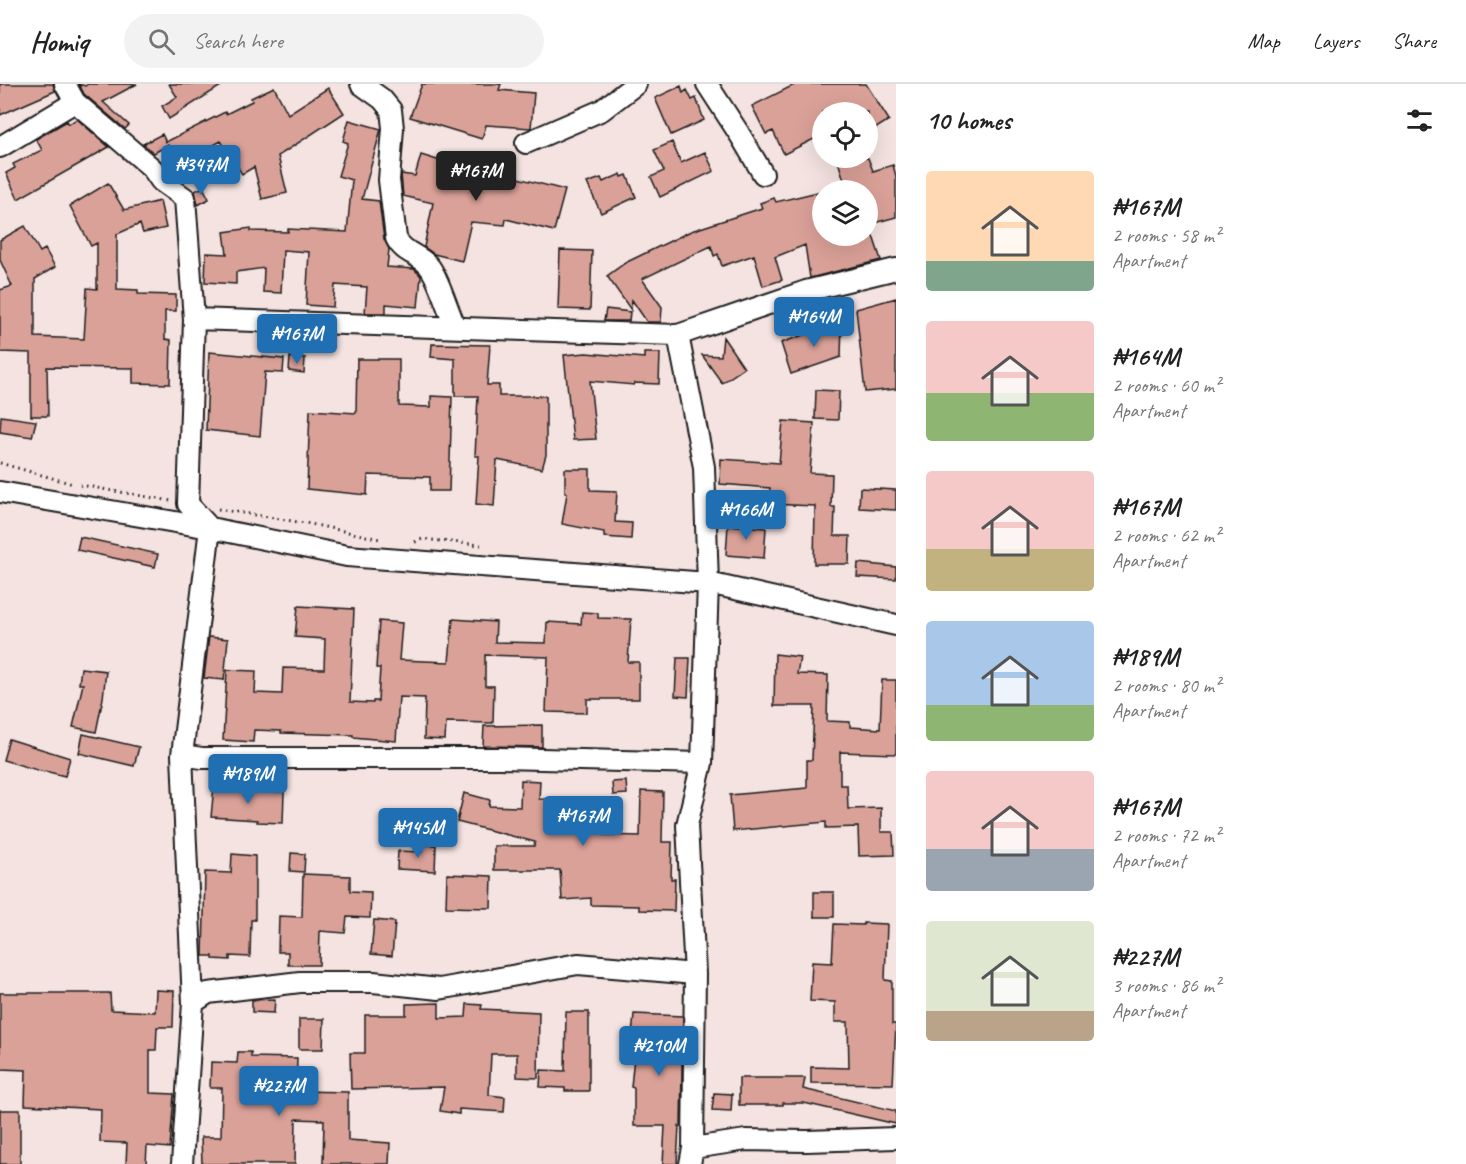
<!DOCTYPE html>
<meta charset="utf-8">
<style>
:root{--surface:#fff;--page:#f2f2f2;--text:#222;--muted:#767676;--line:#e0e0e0;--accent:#1f6fb2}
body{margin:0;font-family:Caveat,sans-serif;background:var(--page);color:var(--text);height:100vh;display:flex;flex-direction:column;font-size:22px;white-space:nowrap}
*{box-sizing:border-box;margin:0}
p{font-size:20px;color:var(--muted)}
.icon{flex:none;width:33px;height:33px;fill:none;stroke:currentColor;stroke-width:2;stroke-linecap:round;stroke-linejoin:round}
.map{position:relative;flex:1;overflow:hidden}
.details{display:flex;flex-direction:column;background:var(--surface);width:570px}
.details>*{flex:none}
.tools{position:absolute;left:812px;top:18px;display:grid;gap:12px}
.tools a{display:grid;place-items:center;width:66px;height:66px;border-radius:50%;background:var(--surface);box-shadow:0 6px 24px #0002;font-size:30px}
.price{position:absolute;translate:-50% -51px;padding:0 14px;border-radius:6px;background:var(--accent);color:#fff;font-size:20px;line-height:39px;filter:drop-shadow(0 2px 3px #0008)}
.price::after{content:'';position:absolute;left:50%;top:36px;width:18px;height:14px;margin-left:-9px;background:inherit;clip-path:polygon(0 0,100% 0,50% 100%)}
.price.selected{background:#222;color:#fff}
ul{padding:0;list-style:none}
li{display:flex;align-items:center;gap:18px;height:150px;padding:0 30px}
li span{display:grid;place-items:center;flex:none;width:168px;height:120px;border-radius:6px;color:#555}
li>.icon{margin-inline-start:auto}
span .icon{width:72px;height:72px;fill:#fffc;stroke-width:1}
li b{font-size:26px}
h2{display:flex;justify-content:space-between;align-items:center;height:72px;padding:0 30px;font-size:26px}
header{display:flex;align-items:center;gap:36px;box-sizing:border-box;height:84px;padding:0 30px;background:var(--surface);border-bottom:2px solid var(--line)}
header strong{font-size:28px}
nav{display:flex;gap:33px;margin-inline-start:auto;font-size:21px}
.search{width:420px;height:54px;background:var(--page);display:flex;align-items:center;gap:15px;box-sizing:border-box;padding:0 21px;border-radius:33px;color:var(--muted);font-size:22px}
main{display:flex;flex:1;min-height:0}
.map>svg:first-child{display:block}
.building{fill:#daa198;stroke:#1c1c1c;stroke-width:1.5}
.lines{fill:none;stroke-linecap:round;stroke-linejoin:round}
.minor-casing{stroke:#1c1c1c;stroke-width:24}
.path{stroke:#1c1c1c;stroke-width:3;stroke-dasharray:1.5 4.5;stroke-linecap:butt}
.minor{stroke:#fff;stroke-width:20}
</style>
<header>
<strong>Homiq</strong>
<div class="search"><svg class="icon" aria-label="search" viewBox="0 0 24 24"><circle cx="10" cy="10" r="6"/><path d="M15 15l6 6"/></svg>Search here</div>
<nav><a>Map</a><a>Layers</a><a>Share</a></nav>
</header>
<main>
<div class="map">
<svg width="896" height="1080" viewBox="0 0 896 1080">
<rect width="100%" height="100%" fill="#f4e3e0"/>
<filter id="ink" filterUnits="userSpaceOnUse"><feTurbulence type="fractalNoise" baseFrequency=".0167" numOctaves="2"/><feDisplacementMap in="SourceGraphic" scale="12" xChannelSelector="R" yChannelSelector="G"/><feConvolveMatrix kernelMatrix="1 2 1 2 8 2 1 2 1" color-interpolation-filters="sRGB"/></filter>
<g filter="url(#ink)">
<path class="building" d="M0,0h53l2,7 -55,24z
M79,0l6,2 3,-2h49l-34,18 26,23 -4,4 -41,-35z
M169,0h55l-55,35 -7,-13 15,-9z
M422,0h79l-2,6 35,3 -3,35 -45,-3 -4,14 -72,-22z
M796,0h70l23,36 -22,14v-22h-45v23l-38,19 -11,-23 -7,3 -14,-28z
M681,2l2,7 4,-3 5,10 4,-2 8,22 -33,15 -16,-37z
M274,3l14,27 40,-26 16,25 -66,43 9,37 -25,6 -8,-32 -12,7 -21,-33 -43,23 -10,-19 -14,8 -11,-9 19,-10 4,8 59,-30 1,2 26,-13 -1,-3z
M77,35l32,28 -91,52 -12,-26 9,-5 -2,-4 29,-14 -6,-11 31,-18 2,3z
M349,36l32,9 -19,70 17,2 5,38 5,10 -2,18 27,2 7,7 -3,31 -32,-3v9h-21l2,-26 -32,-2 -2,22 -27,-2 3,-53 -26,-2 -2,43 -18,-1 1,-24 -28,4v12l-31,-2 1,-29 21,1 -3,-22 27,-4v3l37,1v-3l59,3 5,-52 -14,-4 10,-33 -5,-2z
M672,58l9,21 24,-11 9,19 -54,26 -9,-20 13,-6 -10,-21z
M421,71l39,12 3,-9 32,10 -1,4 71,18 -11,41 -48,-12 -1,6 -34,-3 -9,39 -28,-7 -10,-7 9,-44 -30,-7 -2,-22 14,2z
M837,74h31l5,13 20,-6 3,11v41l-29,8v-35h-20z
M621,90l1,3 5,-2 9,22 -35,16 -14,-30 14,-5 2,4z
M108,99l16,27 36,-9 6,27 -23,5 -3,-9 -23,10v55l21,1v4l38,1v16h-11v28l6,1 -1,44 -37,-1v-15l-86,-1 1,49h-17v-63l-31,-1v-62l12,-4 -12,-26v-20l25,-14 15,26 5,-3 10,18 -20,12v58l49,2 3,-51 10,1v-46l-6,3 -21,-40z
M203,103l6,12 -11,6 -3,-14z
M822,107v45h51l8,24 -71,18 -5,-33 -30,12 7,23 -19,6 -9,-31 -32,11 -4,-12 -4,2 -3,-10 -69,33 20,28 -1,15h-14l-15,-22 -1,10 -24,-34 18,-13 66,-32 71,-23 -2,-5 14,-5 2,4z
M560,166l32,1 -2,59 -32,-1z
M896,214v91l-31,3 -9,-83z
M606,225l24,3 -1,9h-25z
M842,237l-1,36 -50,17 -10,-31z
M723,253l21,31 -22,15 -20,-28 19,1z
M432,260l58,1 -3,40h12v11h47v59l-4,14 -45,-9 -3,46 -18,-2 3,-48h-4l3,-60h-23v-37l-24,-2z
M209,268l75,7 -1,14 -18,-1 -5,64 -54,-6z
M586,269l58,5v-5h16l-1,31 -25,-1v2l-44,-4 6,58 -23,1 -9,-85z
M290,273l15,1 -1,15 -15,-2z
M357,275h42v47l32,1v-11l21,1 -3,94h-19v-14l-62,-2 -1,20 -60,-6 3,-79 46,3z
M816,306l23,1 -1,29 -23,-1z
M1,332l35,5 -4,16 -32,-5z
M783,337l31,2 -4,50 22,1 -1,33h4l-1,29h16l-1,28h-35l1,-58 -46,-2 1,-16 -50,-4 1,-25 58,4z
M565,385h25v21l27,1 -2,31 17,1 -1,16 -27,-2v-5l-42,-8 5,-31h-2z
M860,404l36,2v20l-37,-2z
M728,441l38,3 -2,30 -38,-3z
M80,453l78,17 -3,13 -78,-17z
M858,479l38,4v12l-39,-2z
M298,522l56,3 -4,93 23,1v-2h5l2,-33h-4l3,-47 23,2 -3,37 50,2 4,-43 43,3 -1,20 51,1 1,-21 34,2 1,-12 16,1v5l33,1 -3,43h11v37h-52v14l-41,-1 2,-55 -63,-2v31h9l-1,37 -47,-1 -1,18 -21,-1 1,-41 -26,-1 -3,44 -43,-4v-2l-72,-2v-2l-27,-1 -1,12 -30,-2 4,-70 29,1 -1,22 27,1 1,-26 41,1 1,-30 -30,-2z
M209,553l19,2 -4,41 -20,-2z
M775,570l25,3 -3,17 31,1 -1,46 23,1v5l30,2 2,-49h14v74l-56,-2v33h7l1,24 33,-1v24h12l1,23 -35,1 -1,-29 -32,1v-6l-93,9 -3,-36 77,-7v-28h5l2,-54h-40z
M677,574h13l-2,39 -13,-1z
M81,584l25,3 -3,27 -7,34 -23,-5 10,-43h-4z
M542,641v22l-59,-1 1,-20z
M83,650l56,13 -5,19 -55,-13z
M9,655l61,19 -5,18 -20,-5 -1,1 -41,-12z
M521,696l19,1 -1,18 68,1 -3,35 36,1 1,-45 22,1 -1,50h10l-1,37h4l-1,32 -35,-1v-4l-48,-1v-7l-29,2 -2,-30h-66v-24h40l1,-4 -78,-20 7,-29 26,7 -1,6 31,1z
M626,697l1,13 -14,1 -1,-13z
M214,702l36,3v2l34,1 -1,31 -26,-1v-2l-46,-3z
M422,761h14l-1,26 -38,-2 1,-18 24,1z
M291,769l14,1 -1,18 -14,-1z
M232,770l23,2v64h-4l-1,37 -20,-1v4l-17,-1v-3h-10l2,-84 26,1z
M303,790l47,2v15l21,1 -1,26 -23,-1 -2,16 -25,-2 -1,34h-31v-13h-10l1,-36 23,1z
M447,790l45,2 -1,32 -45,-1z
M814,808h20v25h-20z
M374,836l21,2 -3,34 -21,-2z
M863,839l24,1 -2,56 7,1v43h4l-3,60 -82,-1v-16l38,1 -1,-46h-13v-20l-25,-1 2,-39 20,1 2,-39 29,1z
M156,906l18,1 -1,36h-16l-1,23h-6v43l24,1 -4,54 -23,-2 -1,18h-20l1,-21 -27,-1 1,-33 -76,-4 1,-35 -26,-1v-76h110l1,17 44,2z
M275,915l-1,14 -22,-1v-12z
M439,919v15l27,-1 1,-13 15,1 -1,4 58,3 -1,66 -21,-1v-23h-26l-2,41 16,2 -1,15 -45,-3v5l-19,-3 4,-24 -93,2 -1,-36h15v-38h41v-11z
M566,928h23v79h-24v-3l-25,-1 1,-17 24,1z
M634,930l49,2 -2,110h-2l-2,38h-14l2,-38h-31v-38l-3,-1 5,-51h-4z
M299,935h25l-1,30h-24z
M238,968h13v5l46,1 -1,33 52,1v48l42,3 -1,21h-66l1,-44 -28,-1 -1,45h-93l-1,-27h20l1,-49h-12l1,-26 26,1z
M739,994h66l-2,11 93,22v13l-92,-21h-21v2h-44z
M714,1009l18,1 -1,17 -19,-1z
M0,1026h20v54h-20z"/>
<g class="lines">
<defs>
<path id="minor" d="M65,0l10,18 77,66 9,13 24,17 9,121 -6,185 22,24 -28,227 11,248 -11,161
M361,0l21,15 9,11 2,18 -4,52 7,58c7,15 22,16 32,27 10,11 20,46 27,61
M707,0l33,51 23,39
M526,59l76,-33 34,-26
M0,63l75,-45
M194,235l484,16 128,-44 90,-22
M678,251l26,132 4,116 -6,180 -15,62 8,149 -2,174 -3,16
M0,408l210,36 137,28 361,27 188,42
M182,671l20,3h298l202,5
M193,919l15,-10 92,-11h73l66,7 139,-25 117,10
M693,1064l53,-8 61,1 89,-3"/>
</defs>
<use href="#minor" class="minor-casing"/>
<path class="path" d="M0,379l73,21
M80,401l91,16
M218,425l93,15 69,15
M415,458l7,-3 59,6"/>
<use href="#minor" class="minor"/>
</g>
</g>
</svg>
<div class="tools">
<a><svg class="icon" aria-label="locate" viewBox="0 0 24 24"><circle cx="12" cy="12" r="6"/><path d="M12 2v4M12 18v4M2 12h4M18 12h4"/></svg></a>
<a><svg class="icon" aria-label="layers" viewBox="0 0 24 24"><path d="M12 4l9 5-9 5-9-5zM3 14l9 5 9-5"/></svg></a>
</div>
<b class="price" style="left:201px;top:112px">₦347M</b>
<b class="price selected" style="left:476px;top:118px">₦167M</b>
<b class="price" style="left:814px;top:264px">₦164M</b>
<b class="price" style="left:297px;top:281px">₦167M</b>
<b class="price" style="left:746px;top:457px">₦166M</b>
<b class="price" style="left:248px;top:721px">₦189M</b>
<b class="price" style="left:583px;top:763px">₦167M</b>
<b class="price" style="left:418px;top:775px">₦145M</b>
<b class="price" style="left:659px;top:993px">₦210M</b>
<b class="price" style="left:279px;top:1033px">₦227M</b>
</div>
<section class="details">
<h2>10 homes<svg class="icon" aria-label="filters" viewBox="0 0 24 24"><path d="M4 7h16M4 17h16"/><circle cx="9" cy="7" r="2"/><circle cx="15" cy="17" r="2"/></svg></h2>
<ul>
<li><span style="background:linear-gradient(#ffd9b3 75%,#7fa58c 0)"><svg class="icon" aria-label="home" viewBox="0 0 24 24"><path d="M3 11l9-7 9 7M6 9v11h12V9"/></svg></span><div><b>₦167M</b><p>2 rooms · 58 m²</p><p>Apartment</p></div></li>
<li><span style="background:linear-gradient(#f6c9c9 60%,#8fb573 0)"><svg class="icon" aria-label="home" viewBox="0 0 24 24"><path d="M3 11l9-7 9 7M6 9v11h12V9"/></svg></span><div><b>₦164M</b><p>2 rooms · 60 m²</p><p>Apartment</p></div></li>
<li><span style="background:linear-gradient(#f6c9c9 65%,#c2b280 0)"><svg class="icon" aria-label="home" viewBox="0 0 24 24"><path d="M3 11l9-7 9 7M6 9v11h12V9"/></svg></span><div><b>₦167M</b><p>2 rooms · 62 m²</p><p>Apartment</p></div></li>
<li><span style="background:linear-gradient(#a9c7e8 70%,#8fb573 0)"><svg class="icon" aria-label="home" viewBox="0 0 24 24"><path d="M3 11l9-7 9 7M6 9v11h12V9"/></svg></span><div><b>₦189M</b><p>2 rooms · 80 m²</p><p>Apartment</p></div></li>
<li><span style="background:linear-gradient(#f6c9c9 65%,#9aa5b1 0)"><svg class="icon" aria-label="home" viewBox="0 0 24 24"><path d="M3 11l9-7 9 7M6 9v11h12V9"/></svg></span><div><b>₦167M</b><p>2 rooms · 72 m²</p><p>Apartment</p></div></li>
<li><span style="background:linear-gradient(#dfe7d0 75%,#b9a48a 0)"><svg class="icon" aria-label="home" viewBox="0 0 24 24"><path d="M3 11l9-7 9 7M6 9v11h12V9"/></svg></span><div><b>₦227M</b><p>3 rooms · 86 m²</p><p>Apartment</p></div></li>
</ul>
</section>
</main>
